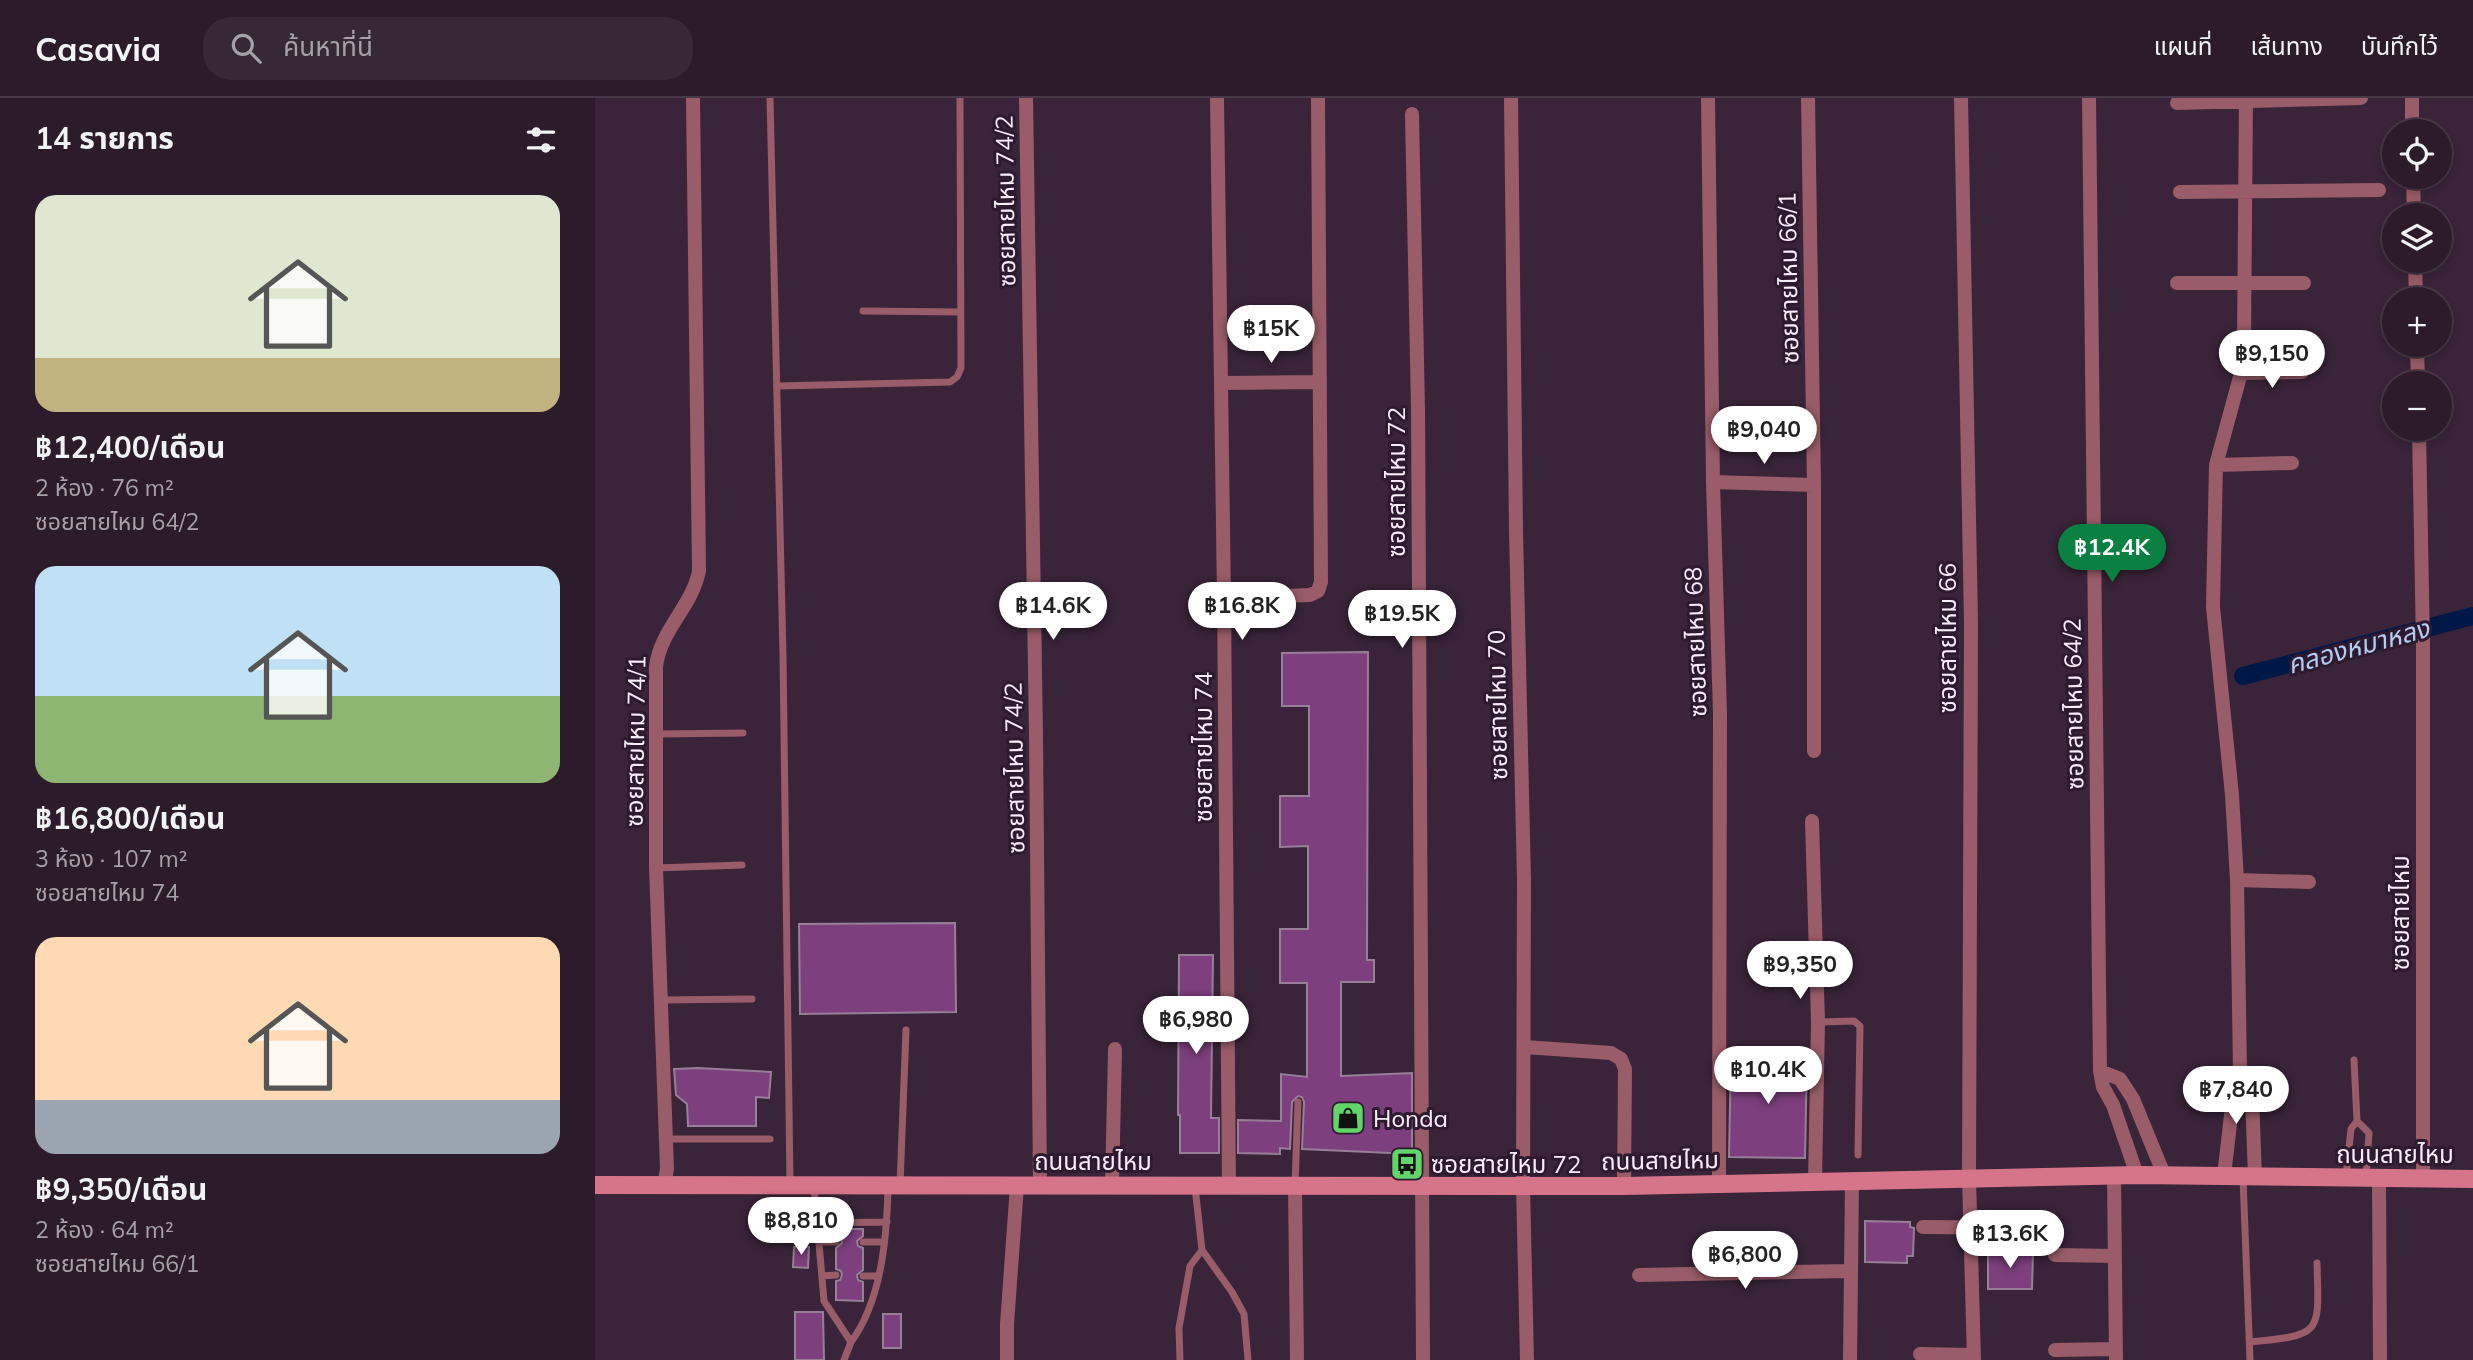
<!DOCTYPE html>
<html lang="th">
<meta charset="utf-8">
<style>
:root{--surface:#2b1b2b;--page:#372837;--text:#f1f3f6;--muted:#a6a1a9;--line:#473947;--accent:#0b8043}
body{margin:0;font-family:Mulish,"Noto Sans Thai",sans-serif;background:var(--page);color:var(--text);height:100vh;display:flex;flex-direction:column;font-size:26px;white-space:nowrap}
*{box-sizing:border-box;margin:0}
p{font-size:23px;color:var(--muted)}
.icon{flex:none;width:38px;height:38px;fill:none;stroke:currentColor;stroke-width:2;stroke-linecap:round;stroke-linejoin:round}
.map{position:relative;flex:1;overflow:hidden}
.side{display:flex;flex-direction:column;background:var(--surface);width:595px}
.side>*{flex:none}
.tools{position:absolute;left:1787px;top:21px;display:grid;gap:14px}
.tools a{display:grid;place-items:center;width:70px;height:70px;border-radius:50%;background:var(--surface);box-shadow:0 4px 10px #0003,0 0 0 2px var(--line);font-size:35px}
.price{position:absolute;translate:-50% -60px;padding:0 16px;border-radius:24px;background:#fff;color:#222;font-size:23px;line-height:46px;filter:drop-shadow(0 2px 4px #0008)}
.price::after{content:'';position:absolute;left:50%;top:42px;width:21px;height:16px;margin-left:-10px;background:inherit;clip-path:polygon(0 0,100% 0,50% 100%)}
.price.current{background:var(--accent);color:#fff}
ul{padding:0;list-style:none}
li{display:grid;align-content:center;gap:14px;height:371px;padding:0 35px}
li span{display:grid;place-items:center;height:217px;border-radius:21px;color:#555}
li>.icon{margin-inline-start:auto}
span .icon{width:126px;height:126px;fill:#fffc;stroke-width:1}
li b{font-size:30px}
h2{display:flex;justify-content:space-between;align-items:center;height:84px;padding:0 35px;font-size:30px}
header{display:flex;align-items:center;gap:42px;box-sizing:border-box;height:98px;padding:0 35px;background:var(--surface);border-bottom:2px solid var(--line)}
header strong{font-size:33px}
nav{display:flex;gap:38px;margin-inline-start:auto;font-size:24px}
.search{width:490px;height:63px;background:var(--page);display:flex;align-items:center;gap:18px;box-sizing:border-box;padding:0 24px;border-radius:28px;color:var(--muted);font-size:26px}
main{display:flex;flex:1;min-height:0}
.map>svg:first-child{display:block}
.lines{fill:none;stroke-linecap:round;stroke-linejoin:round}
.canal{stroke:#001848;stroke-width:18}
.building{fill:#7d3f7e;stroke:#987f98;stroke-width:2}
.service{stroke:#995c68;stroke-width:7}
.minor{stroke:#995c68;stroke-width:14}
.secondary{stroke:#d6748a;stroke-width:18}
.labels{text-anchor:middle;dominant-baseline:central;stroke-width:6;stroke-linejoin:round;paint-order:stroke}
.street-label{font-size:24px;fill:#faedfa;stroke:#2e1a2e}
.poi-label{font-size:24px;fill:#faedfa;stroke:#2e1a2e;text-anchor:start}
.water-label{font-size:26px;font-style:italic;fill:#b3cdf3;stroke:#2e1a2e}
</style>
<header>
<strong>Casavia</strong>
<div class="search"><svg class="icon" aria-label="search" viewBox="0 0 24 24"><circle cx="10" cy="10" r="6"/><path d="M15 15l6 6"/></svg>ค้นหาที่นี่</div>
<nav><a>แผนที่</a><a>เส้นทาง</a><a>บันทึกไว้</a></nav>
</header>
<main>
<section class="side">
<h2>14 รายการ<svg class="icon" aria-label="filters" viewBox="0 0 24 24"><path d="M4 7h16M4 17h16"/><circle cx="9" cy="7" r="2"/><circle cx="15" cy="17" r="2"/></svg></h2>
<ul>
<li><span style="background:linear-gradient(#dfe7d0 75%,#c2b280 0)"><svg class="icon" aria-label="home" viewBox="0 0 24 24"><path d="M3 11l9-7 9 7M6 9v11h12V9"/></svg></span><div><b>฿12,400/เดือน</b><p>2 ห้อง · 76 m²</p><p>ซอยสายไหม 64/2</p></div></li>
<li><span style="background:linear-gradient(#bfe0f5 60%,#8fb573 0)"><svg class="icon" aria-label="home" viewBox="0 0 24 24"><path d="M3 11l9-7 9 7M6 9v11h12V9"/></svg></span><div><b>฿16,800/เดือน</b><p>3 ห้อง · 107 m²</p><p>ซอยสายไหม 74</p></div></li>
<li><span style="background:linear-gradient(#ffd9b3 75%,#9aa5b1 0)"><svg class="icon" aria-label="home" viewBox="0 0 24 24"><path d="M3 11l9-7 9 7M6 9v11h12V9"/></svg></span><div><b>฿9,350/เดือน</b><p>2 ห้อง · 64 m²</p><p>ซอยสายไหม 66/1</p></div></li>
</ul>
</section>
<div class="map">
<svg width="1878" height="1262" viewBox="0 0 1878 1262">
<rect width="100%" height="100%" fill="#392439"/>
<g class="lines">
<path class="canal" d="M1648,578l230,-60"/>
</g>
<path class="building" d="M773,554l-1,308h7v22h-33v94l71,-3v81l-110,-5 2,-47 -2,-5 -4,-1 -6,6 -2,47 -10,-1v6l-42,-1v-33l43,1v-47l26,3v-94h-27v-54h28v-83l-28,1v-51h29v-90h-27v-53z
M360,825l1,89 -156,2 -1,-90z
M584,857h34l-2,163h8v35h-39v-38h-2z
M1136,955l76,2 -2,103 -76,-1z
M103,970l73,4 -2,26 -13,-1v29h-68l-1,-22 -11,-9 -2,-26z
M1270,1123l45,1v5l4,1 -1,28h-6v7l-42,-1z
M241,1131h27v7l-6,5 1,5 5,2v22l-6,5 1,5 5,2v19l-27,-1v-19l4,-1 2,-5 -1,-4 -5,-2v-21l6,-5 -1,-5 -5,-2z
M199,1149h15l-1,21 -15,-1z
M1393,1154h45l-1,37h-44z
M200,1214h28l1,48h-29z
M288,1216h18v34h-18z"/>
<g class="lines">
<path class="service" d="M175,0l13,558 7,529
M268,213l97,1
M183,288l172,-4 7,-5 4,-9 -1,-270
M62,636l86,-1
M61,770l86,-3
M67,902l90,-1
M1224,924l35,-1 6,5 -2,129
M1762,1023l12,12 -3,45
M72,1041h103
M1751,1078l5,-47 6,-8 -3,-61
M1648,1080l7,182
M305,1087l6,-155
M700,1087l3,-83
M219,1088l10,115 27,41c31,-42 36,-106 37,-156
M223,1125l69,-1
M224,1144h17
M268,1144h21
M607,1152l30,42 12,22 4,46
M227,1178l14,-1
M268,1178h15
M1655,1244c73,-7 69,-8 67,-79
M249,1262l7,-18
M585,1262l-1,-32 11,-62 12,-16 -7,-63"/>
<path class="minor" d="M431,0l10,636 4,452
M622,0l7,500 5,588
M916,0l5,433 8,349 -1,305 4,175
M1113,0l5,384 7,231 -1,471
M1213,0l6,387v266
M1366,0l10,524 -2,556 5,182
M1494,0l11,973 3,16 10,18 24,70
M1817,0v33
M1582,5l184,-5
M817,16l6,295 5,951
M1818,79l1,38
M1585,94l199,-2
M1820,163l1,38
M1582,185h127
M1822,247l1,38
M1646,275l61,-1
M627,285l98,-1
M1824,331l4,217v533
M1621,367l76,-2
M1118,384l101,3
M629,500l86,-3 8,-4 3,-9 -3,-484
M1217,723l6,201 -3,160
M1642,782l72,2
M930,949l86,6 10,6 4,10 -1,117
M1645,972l12,26 3,81
M1505,973l20,8 13,20 32,78
M1519,1078l2,184
M1629,1078l10,-87 6,-19 -3,-190 -5,-85 -19,-188 3,-142 25,-92 3,-32 2,-243
M1784,1080l1,182
M69,1088l3,-17 -11,-301v-201c4,-37 36,-60 43,-96l-6,-473
M517,1088l3,-137
M700,1088l2,174
M1328,1129l110,1
M1460,1157l60,1
M1044,1177l211,-4
M1460,1252l61,-1
M1325,1256l54,1
M412,1262v-36l10,-138
M1255,1262l2,-179"/>
<path class="secondary" d="M0,1087l1029,1 513,-11 336,4"/>
</g>
<defs>
<symbol id="shop-square" viewBox="-11 -11 22 22"><rect x="-9" y="-9" width="18" height="18" rx="4" fill="#61d46a" stroke="#2e1a2e"/><path d="M-5-2.5h2.3a2.7 3.5 0 0 1 5.4 0H5L5.5 6h-11ZM-1.5-2.5h3a1.5 2.3 0 0 0-3 0Z" fill="#111"/></symbol>
<symbol id="bus-square" viewBox="-11 -11 22 22"><rect x="-9" y="-9" width="18" height="18" rx="4" fill="#61d46a" stroke="#2e1a2e"/><path d="M-5-6H5V4H4V6H2V4H-2V6H-4V4H-5ZM-3.5-4V0h7V-4ZM-3.5 1.2v1.5H-2V1.2ZM2 1.2v1.5H3.5V1.2Z" fill="#111"/></symbol>
</defs>
<g fill-rule="evenodd">
<use href="#shop-square" x="734" y="1001" width="38" height="38"/>
<use href="#bus-square" x="793" y="1047" width="38" height="38"/>
</g>
<g class="labels">
<g class="street-label">
<text transform="translate(410 103) rotate(-91)">ซอยสายไหม 74/2</text>
<text transform="translate(1193 180) rotate(-91)">ซอยสายไหม 66/1</text>
<text transform="translate(801 384) rotate(-90)">ซอยสายไหม 72</text>
<text transform="translate(1352 540) rotate(-90)">ซอยสายไหม 66</text>
<text transform="translate(1100 544) rotate(-92)">ซอยสายไหม 68</text>
<text transform="translate(1478 606) rotate(-91)">ซอยสายไหม 64/2</text>
<text transform="translate(902 607) rotate(-91)">ซอยสายไหม 70</text>
<text transform="translate(40 643) rotate(-89)">ซอยสายไหม 74/1</text>
<text transform="translate(608 649) rotate(-90)">ซอยสายไหม 74</text>
<text transform="translate(419 670) rotate(-91)">ซอยสายไหม 74/2</text>
<text transform="translate(1805 815) rotate(-90)">ซอยสายไหม</text>
<text x="1800" y="1056">ถนนสายไหม</text>
<text transform="translate(1065 1062) rotate(-1)">ถนนสายไหม</text>
<text x="498" y="1063">ถนนสายไหม</text>
</g>
<g class="poi-label">
<text x="778" y="1020">Honda</text>
<text x="836" y="1066">ซอยสายไหม 72</text>
</g>
<g class="water-label">
<text transform="translate(1763 548) rotate(-15)">คลองหมาหลง</text>
</g>
</g>
</svg>
<div class="tools">
<a><svg class="icon" aria-label="locate" viewBox="0 0 24 24"><circle cx="12" cy="12" r="6"/><path d="M12 2v4M12 18v4M2 12h4M18 12h4"/></svg></a>
<a><svg class="icon" aria-label="layers" viewBox="0 0 24 24"><path d="M12 4l9 5-9 5-9-5zM3 14l9 5 9-5"/></svg></a>
<a>+</a>
<a>−</a>
</div>
<b class="price" style="left:676px;top:267px">฿15K</b>
<b class="price" style="left:1677px;top:292px">฿9,150</b>
<b class="price" style="left:1169px;top:368px">฿9,040</b>
<b class="price current" style="left:1517px;top:486px">฿12.4K</b>
<b class="price" style="left:458px;top:544px">฿14.6K</b>
<b class="price" style="left:647px;top:544px">฿16.8K</b>
<b class="price" style="left:807px;top:552px">฿19.5K</b>
<b class="price" style="left:1205px;top:903px">฿9,350</b>
<b class="price" style="left:601px;top:958px">฿6,980</b>
<b class="price" style="left:1173px;top:1008px">฿10.4K</b>
<b class="price" style="left:1641px;top:1028px">฿7,840</b>
<b class="price" style="left:206px;top:1159px">฿8,810</b>
<b class="price" style="left:1415px;top:1172px">฿13.6K</b>
<b class="price" style="left:1150px;top:1193px">฿6,800</b>
</div>
</main>
